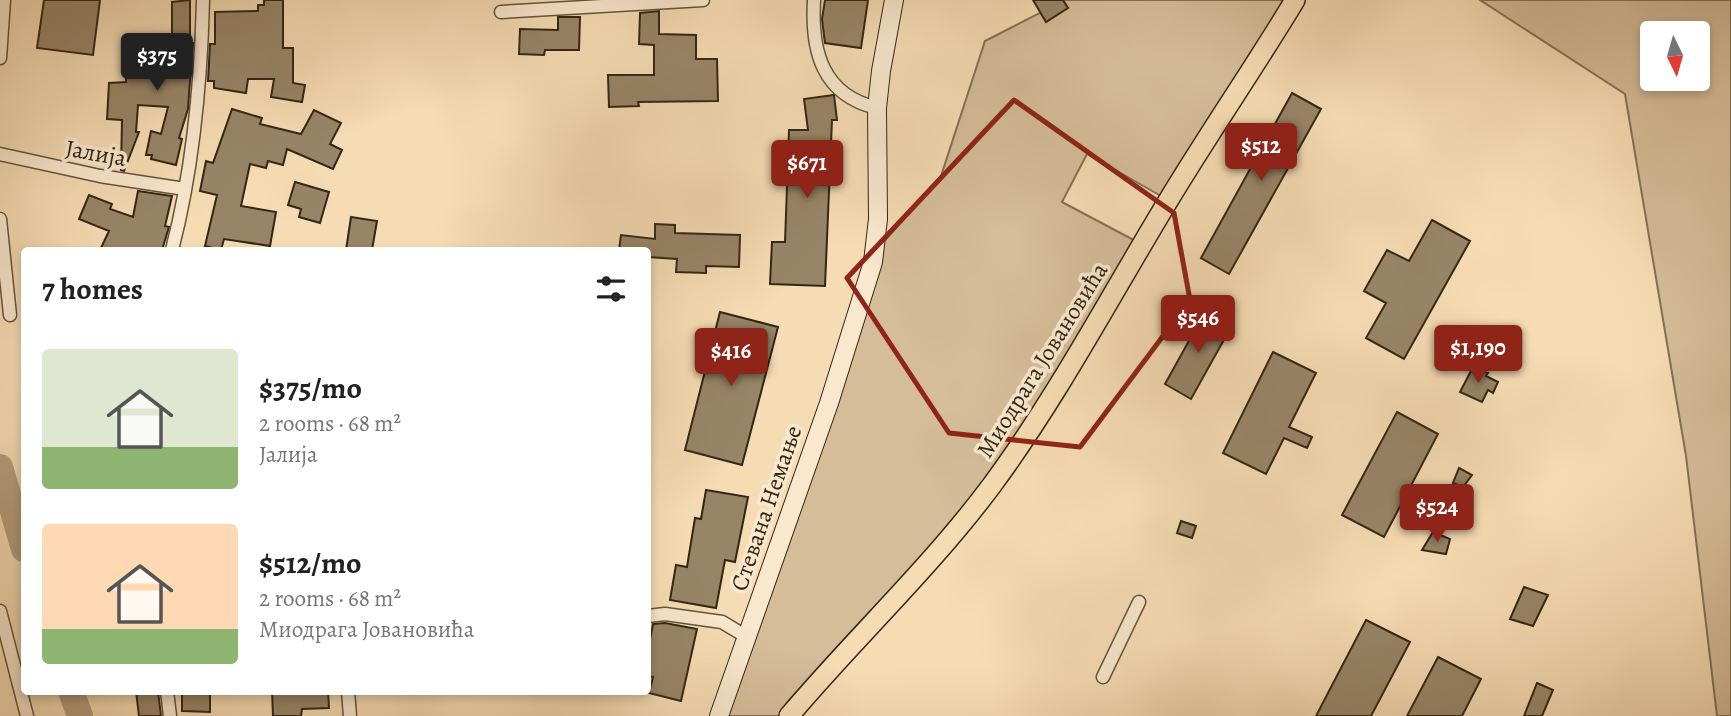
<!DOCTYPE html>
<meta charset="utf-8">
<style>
:root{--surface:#fff;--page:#f6f6f6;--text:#222;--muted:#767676;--accent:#8f2418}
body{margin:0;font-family:Alegreya,serif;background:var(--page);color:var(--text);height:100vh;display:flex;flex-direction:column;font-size:26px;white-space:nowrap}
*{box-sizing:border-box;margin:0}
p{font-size:23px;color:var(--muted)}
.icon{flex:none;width:38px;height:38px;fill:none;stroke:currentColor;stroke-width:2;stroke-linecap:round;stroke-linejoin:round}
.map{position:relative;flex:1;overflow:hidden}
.panel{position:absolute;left:21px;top:247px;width:630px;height:448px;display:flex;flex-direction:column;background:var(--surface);border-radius:7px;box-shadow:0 4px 10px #0003}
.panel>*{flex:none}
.needle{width:46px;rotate:175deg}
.tools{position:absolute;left:1640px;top:21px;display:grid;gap:14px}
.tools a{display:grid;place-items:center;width:70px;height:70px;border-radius:7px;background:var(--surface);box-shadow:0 4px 10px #0003;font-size:35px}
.price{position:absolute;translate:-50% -60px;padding:0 16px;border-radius:7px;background:var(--accent);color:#fff;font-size:23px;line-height:46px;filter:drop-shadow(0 2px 4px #0008)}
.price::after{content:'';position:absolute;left:50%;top:42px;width:21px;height:16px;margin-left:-10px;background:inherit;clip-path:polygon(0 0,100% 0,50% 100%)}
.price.current{background:#222;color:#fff}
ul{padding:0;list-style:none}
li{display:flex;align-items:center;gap:21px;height:175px;padding:0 21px}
li span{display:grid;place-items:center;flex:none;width:196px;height:140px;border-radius:7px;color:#555}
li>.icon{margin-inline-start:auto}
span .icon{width:84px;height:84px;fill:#fffc;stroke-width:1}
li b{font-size:30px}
h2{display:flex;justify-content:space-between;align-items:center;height:84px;padding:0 21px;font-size:30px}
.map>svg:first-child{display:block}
.green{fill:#d5bd99;stroke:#847257;stroke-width:2;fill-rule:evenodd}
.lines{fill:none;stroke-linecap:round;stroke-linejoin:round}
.river{stroke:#b49e7e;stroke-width:26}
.building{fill:#988568;stroke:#332615;stroke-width:2}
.street-casing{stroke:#64543d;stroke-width:15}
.secondary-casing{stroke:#332615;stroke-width:20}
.primary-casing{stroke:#332615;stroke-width:22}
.street{stroke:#f9e8ce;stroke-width:12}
.secondary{stroke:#f9e8ce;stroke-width:18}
.primary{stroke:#f6dcb4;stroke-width:19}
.marked{fill:none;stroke:#8f2418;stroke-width:5;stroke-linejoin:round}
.labels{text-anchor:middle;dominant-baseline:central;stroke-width:7;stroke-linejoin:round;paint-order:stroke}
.street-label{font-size:24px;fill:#332615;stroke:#f9e8ce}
</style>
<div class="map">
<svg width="1731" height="716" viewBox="0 0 1731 716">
<rect width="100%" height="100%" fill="#f6dcb4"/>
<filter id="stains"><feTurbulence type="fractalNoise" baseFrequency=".00286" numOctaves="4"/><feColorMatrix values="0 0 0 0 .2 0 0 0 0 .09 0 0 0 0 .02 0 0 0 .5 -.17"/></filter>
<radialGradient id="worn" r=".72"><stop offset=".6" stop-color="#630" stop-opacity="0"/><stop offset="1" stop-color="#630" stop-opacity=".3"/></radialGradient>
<path class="green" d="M1065,0h230l-127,200 -81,-46 -25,48 81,43 -131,211 -223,260h-70l156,-464 66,-76 44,-135z
M1480,0h251v716h-14l-31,-260 -61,-362zM1698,33v46h-46v-46z"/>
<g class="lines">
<path class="river" d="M0,467l24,82
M71,691l9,25"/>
</g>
<path class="building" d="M44,0h56l-7,55 -56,-7z
M190,0v43h3l-4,51 -1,15 -9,29 3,1 -6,26 -25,-6 1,-4h-6l5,-24 10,3 7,-27 -30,-2 -2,27h3l-15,39 -3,-1 1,-50 -15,-1 2,-36 17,-1v-24l46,1v-57z
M264,0h19v48h10v35l12,2 -3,17 -31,-5 3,-18h-26l-2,14 -32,-5v-7h-6l2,-37h5v-32l43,-1v-6h6z
M825,0h43l-7,48 -36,-5 -3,-24z
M1033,0h30l5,8 -22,14z
M659,11v23l37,1v24h21l1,42 -80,1 1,4 -30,1 -1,-32h46v-30l-15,-1 1,-31z
M558,17h22l-1,33h-34l-1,5 -25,-1 1,-25 38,1z
M1292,93l29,16 -92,165 -28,-16z
M834,95l3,25h-5l-7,166 -55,-2 2,-42h13l4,-112h19l-4,-31z
M232,109l30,9 -2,6 41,10 13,-24 27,13 -11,21 12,6 -9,19 -46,-20 -4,16 -15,-4 -2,7 -16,-4 -9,42 35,6 -6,34 -46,-7 -3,11 -16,-4 12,-51 -17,-4 6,-30 7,2z
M295,182l34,10 -9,31 -21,-6 2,-8 -13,-4z
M138,191l34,5 -7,30 4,1 -7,23h-62l9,-19 -30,-12 10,-24 23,9 -2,5 23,8z
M351,217l26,4 -5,29h-26z
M1432,220l38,21 -66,118 -38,-21 20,-35 -22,-12 23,-41 22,11z
M655,224l20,1v8l65,2 -1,32 -33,-1v7l-30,-1 1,-13 -29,-2v-7h-29l2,-15 34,4z
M720,312l58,15 -36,138 -57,-15z
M1205,312l26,15 -40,72 -26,-15z
M1273,352l43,21 -27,54 23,10 -5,11 -23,-10 -18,36 -43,-21z
M1472,369l16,4 -2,3 12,6 -5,11 -5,-3 -6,12 -22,-10z
M1397,412l41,22 -54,103 -42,-22z
M1459,468l13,7 -9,12 -10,-4z
M706,490l42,7 -13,65 -10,-2 -9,48 -46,-8 6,-35 11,2 8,-49 6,1z
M1181,521l15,5 -4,12 -15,-5z
M1433,532l17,7 -4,15 -24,-4z
M1524,587l24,8 -15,31 -23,-7z
M1366,620l44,22 -39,74h-55z
M665,623l32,6 -16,72 -32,-8 4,-16 -5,-1v-27l5,-25z
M1438,657l43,22 -19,37h-55z
M1537,683l16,7 -11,26h-18z
M136,691h22l3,25h-22z
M182,691h28v21l-28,-1z
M272,691h56l1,17 -27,1 -1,7h-28z"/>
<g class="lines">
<defs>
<path id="street" d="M814,0c-3,51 8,95 63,108
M501,12l202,-12
M0,58l4,-58
M0,154l100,22 85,13
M0,219l10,96
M172,250c21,-81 29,-166 31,-250
M0,611l27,105
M648,616l17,-2 57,8 25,15
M1103,677l36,-75
M167,691l3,25
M348,691l2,25"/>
<path id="secondary" d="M719,716l110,-313 44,-141 5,-43 -1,-111 4,-37 13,-71"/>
<path id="primary" d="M789,716c66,-78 142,-149 203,-231 65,-88 119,-190 176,-284 41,-68 86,-133 127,-201"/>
</defs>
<use href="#street" class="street-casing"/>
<use href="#secondary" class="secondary-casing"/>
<use href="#primary" class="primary-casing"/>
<use href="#street" class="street"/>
<use href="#secondary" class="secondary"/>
<use href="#primary" class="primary"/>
</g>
<path class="marked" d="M1014,100l160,113 16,87 -110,147 -131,-14 -102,-155z"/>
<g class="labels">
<g class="street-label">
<text transform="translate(96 153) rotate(10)">Јалија</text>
<text transform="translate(1042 360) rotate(-58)">Миодрага Јовановића</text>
<text transform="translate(766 508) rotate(-71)">Стевана Немање</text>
</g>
</g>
<rect width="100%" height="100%" filter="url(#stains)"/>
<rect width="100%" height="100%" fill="url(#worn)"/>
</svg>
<div class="tools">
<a><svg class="needle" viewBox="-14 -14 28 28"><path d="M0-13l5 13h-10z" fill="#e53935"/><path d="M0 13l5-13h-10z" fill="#767676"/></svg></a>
</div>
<b class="price current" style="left:157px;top:93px">$375</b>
<b class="price" style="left:1261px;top:183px">$512</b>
<b class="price" style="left:807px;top:200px">$671</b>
<b class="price" style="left:1198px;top:355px">$546</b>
<b class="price" style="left:1478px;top:385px">$1,190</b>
<b class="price" style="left:731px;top:388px">$416</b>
<b class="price" style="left:1437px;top:544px">$524</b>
<section class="panel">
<h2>7 homes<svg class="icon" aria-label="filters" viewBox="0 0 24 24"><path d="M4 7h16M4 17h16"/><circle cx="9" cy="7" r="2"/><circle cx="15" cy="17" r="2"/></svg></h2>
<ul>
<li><span style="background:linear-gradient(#dfe7d0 70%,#8fb573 0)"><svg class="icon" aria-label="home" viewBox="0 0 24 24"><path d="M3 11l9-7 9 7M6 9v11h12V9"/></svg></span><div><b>$375/mo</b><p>2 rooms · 68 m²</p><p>Јалија</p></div></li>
<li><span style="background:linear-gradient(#ffd9b3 75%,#8fb573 0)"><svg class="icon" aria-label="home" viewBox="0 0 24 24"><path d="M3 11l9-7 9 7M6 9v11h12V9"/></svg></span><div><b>$512/mo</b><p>2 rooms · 68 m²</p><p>Миодрага Јовановића</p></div></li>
</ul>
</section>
</div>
